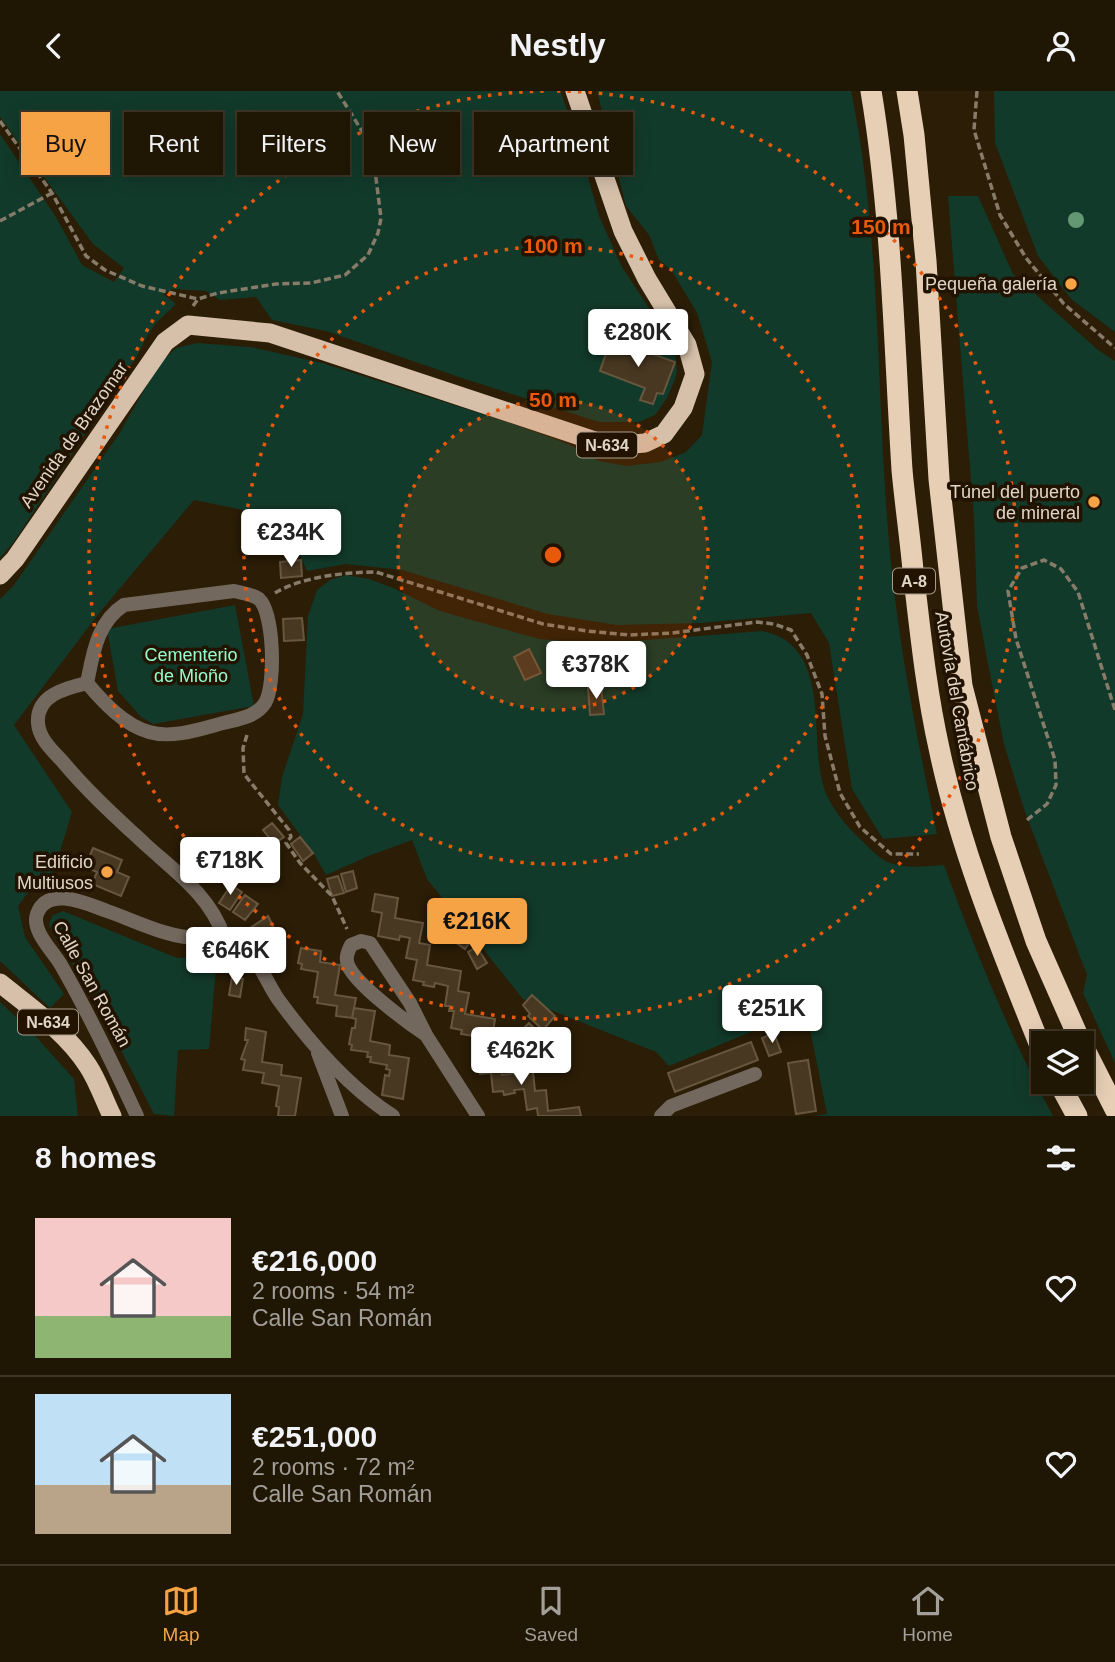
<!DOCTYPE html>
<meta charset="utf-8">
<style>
:root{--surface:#201604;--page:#2d2313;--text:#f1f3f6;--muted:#a29f9a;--line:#3d3526;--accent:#f5a345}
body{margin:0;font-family:Helvetica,sans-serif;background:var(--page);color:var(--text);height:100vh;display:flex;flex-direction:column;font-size:26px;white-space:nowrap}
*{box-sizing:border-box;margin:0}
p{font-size:23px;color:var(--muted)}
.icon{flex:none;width:38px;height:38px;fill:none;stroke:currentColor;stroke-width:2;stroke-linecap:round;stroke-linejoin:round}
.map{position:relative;height:1025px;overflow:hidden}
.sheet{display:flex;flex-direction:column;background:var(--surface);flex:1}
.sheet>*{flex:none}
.hud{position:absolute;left:21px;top:21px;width:700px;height:63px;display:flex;gap:14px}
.controls{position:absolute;left:1031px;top:940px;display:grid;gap:14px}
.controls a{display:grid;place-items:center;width:63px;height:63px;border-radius:0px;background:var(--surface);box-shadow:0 4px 18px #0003,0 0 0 2px var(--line);font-size:35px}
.price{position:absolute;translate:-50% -60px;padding:0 16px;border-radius:7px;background:#fff;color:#222;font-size:23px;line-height:46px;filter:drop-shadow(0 2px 4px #0008)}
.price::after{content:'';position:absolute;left:50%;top:42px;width:21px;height:16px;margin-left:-10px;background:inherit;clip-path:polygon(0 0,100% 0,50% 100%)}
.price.selected{background:var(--accent);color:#111}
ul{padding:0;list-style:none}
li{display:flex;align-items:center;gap:21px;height:175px;padding:0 35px}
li+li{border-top:2px solid var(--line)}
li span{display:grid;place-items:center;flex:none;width:196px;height:140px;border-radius:0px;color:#555}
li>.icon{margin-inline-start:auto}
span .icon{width:84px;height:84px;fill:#fffc;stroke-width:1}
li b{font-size:30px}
h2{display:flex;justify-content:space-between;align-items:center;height:84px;padding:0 35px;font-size:30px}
.tag{padding:0 24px;border-radius:0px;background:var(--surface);box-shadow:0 4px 18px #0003,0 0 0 2px var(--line);font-size:24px;line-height:63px}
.tag.selected{background:var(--accent);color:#111}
header{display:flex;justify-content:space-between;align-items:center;height:91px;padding:0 35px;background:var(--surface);font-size:32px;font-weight:700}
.tabs{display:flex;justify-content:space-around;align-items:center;height:98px;border-top:2px solid var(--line);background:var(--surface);font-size:19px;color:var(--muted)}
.tabs a{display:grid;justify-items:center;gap:4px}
.tabs .selected{color:var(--accent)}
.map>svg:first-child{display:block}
.green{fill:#123a2a}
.building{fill:#483821;stroke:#68573f;stroke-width:2}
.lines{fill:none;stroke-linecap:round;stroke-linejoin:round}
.path{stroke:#877b69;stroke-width:3.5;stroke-dasharray:7 3.5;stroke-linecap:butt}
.minor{stroke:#72685e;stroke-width:14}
.trunk{stroke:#d6c0aa;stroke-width:19}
.motorway{stroke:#e7cfb6;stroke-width:21}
.tree{fill:#649874}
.ring{fill:none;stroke:#e8590c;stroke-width:3.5;stroke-dasharray:3.5 7}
.poi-dot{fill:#f5a345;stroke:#221300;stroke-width:2.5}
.labels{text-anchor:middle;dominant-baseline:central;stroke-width:7;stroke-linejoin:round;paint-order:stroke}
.shield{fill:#221300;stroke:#a79c8c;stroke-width:2}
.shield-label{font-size:16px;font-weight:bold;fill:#e0d6c8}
.poi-label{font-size:18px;fill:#e0d6c8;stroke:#221300;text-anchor:end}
.street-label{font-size:18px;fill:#e0d6c8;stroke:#221300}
.park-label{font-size:18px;fill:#93fcce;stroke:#221300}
.centre{fill:#e8590c;stroke:#221300;stroke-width:3.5}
.ring-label{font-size:21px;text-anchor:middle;font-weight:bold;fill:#e8590c;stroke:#221300;stroke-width:7;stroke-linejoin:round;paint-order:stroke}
</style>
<header><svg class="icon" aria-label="back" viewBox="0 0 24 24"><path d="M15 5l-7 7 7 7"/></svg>Nestly<svg class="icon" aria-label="person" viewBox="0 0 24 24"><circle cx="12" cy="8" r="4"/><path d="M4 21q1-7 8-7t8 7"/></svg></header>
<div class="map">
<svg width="1115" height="1025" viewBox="0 0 1115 1025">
<rect width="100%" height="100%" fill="#2b1d06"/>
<path class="green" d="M0,0h560l13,34 26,91 23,51 44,67 9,20 2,16 -2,9 -8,19 -12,17 -16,7h-40l-140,-45 -133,-46 -54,-11 -16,-23 -36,3 -14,-9 -33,-2 -10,5 13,10 -20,19 -9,13 -10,20 -124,187 -13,15v-424l56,83 26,48 32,17 10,-14 -31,-24 -93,-127z
M597,0h254c30,144 25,293 37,439 8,103 28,203 49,304l-54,5 -31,-50 -23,-146 -18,-30 -110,10 -84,2 -69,-11 -146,-44 -56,-6 -39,7 -25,-53 -88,-18 -94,112 -86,113 58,87 -19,63 -18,8 -17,23 7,31 39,57 -14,14 -50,-47v-362l14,-14 105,-151 40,-70 17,-16 21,-5 54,4 71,16 185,59 61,22 31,17 28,5 34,-4 25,-10 16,-17 10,-73 -15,-49 -25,-42 -13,-11 -10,-25 -23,-29z
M994,0h121v241l-44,-33 -33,-43 -43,-113z
M948,105h30l35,78 85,76 17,11v702l-32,-70 4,-18 -63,-166 -20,-65 -15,-75 -12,-63 -3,-88z
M346,484l23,4 24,9 47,23 99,28 28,2h66l129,-10c72,14 46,108 62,157 7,20 22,38 37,52 9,8 19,20 29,23 17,6 36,3 54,2 31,86 66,171 109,251h-240l14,-2 -21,-105 -137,57 -13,-14 -133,-53 -96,-120 -15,-39 -41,15 -45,20 -12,-21 -36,-49 4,-28 21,-63 5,-98 9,-26 13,-10z
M235,514l19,101 -101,18 -12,-7 -23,-26 -11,-62z
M63,820l114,47 40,-1 -8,92 -31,1 -4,66 -20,-2 -58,-112 -45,-72 -2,-6 3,-8z
M0,911l30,28 44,49 4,37h-78z"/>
<path class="building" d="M611,248l64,23 -12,32 -6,-1 -4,11 -13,-4 5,-12 -45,-17z
M301,469l1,16 -21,2 -1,-16z
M302,527l2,22 -20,1 -1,-22z
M529,558l12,24 -16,7 -11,-23z
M585,560l4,32 -18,2 -5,-31z
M601,596l3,27 -14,1 -2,-27z
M272,732l12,14 -10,7 -11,-14z
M300,746l13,16 -10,8 -12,-17z
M93,757l29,12 -5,12 12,5 -8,19 -29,-12 5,-12 -12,-5z
M353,780l4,17 -11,4 -5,-18z
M338,785l6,17 -12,3 -5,-17z
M231,794l11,7 -12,18 -11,-7z
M375,803l23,4 -3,20 28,5 -4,20 11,2 -3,20 34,6 -3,20 11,2 -4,21 30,5 -3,20 -31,-5 1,-4 -11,-2 3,-17h-5l1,-5h-5l3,-20 -13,-3 -1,4 -11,-2 1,-3 -11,-2 4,-20 -11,-2 4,-20 -10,-2 -1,4 -21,-4 4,-23 -10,-2z
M245,804l13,9 -13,16 -12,-8z
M268,825l7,14 -18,11 -7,-13z
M457,841l14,8 -6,9 -13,-9z
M477,856l10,16 -10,6 -9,-17z
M301,857l20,3 -1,11 20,3 -5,30 21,3 -4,20 -16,-2 1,-10 -20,-3 1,-6h-4l4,-25 -17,-3 1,-5 -4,-1z
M232,886l11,2 -3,18 -11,-2z
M532,904l23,21 -12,14 -15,-14 2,-2 -7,-9z
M354,917l21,3 -5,30 20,4 -1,10 20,3 -6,41 -21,-4 3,-20 4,1 1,-6 -4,-1 1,-4 -17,-3 1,-5h-4l1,-5 -17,-2 1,-5 -3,-1 3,-16h3l1,-9 -4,-1z
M529,932l11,11 14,6 -7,15 -13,-4 -18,-15z
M246,937l20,4 -4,30 20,3 -1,10 20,3 -6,38h-17l1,-9 -3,-1 3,-20 -17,-3 2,-10 -21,-3 2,-10 -4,-1 7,-19h-3z
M774,942l7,19 -12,4 -7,-18z
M751,951l7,18 -83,32 -7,-19z
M499,963l3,21 31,-4 2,20 11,-1 2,21 31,-4 2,9h-43l-1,-8 -10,2 -3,-21 -10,1 1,3 -11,2 -1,-4 -10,1 -2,-19 -11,1 -2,-17z
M808,969l8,51 -20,3 -8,-51z"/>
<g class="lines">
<path class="path" d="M977,0l-3,39 26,85 26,43 38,46 51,44
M0,30l52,72 34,63 19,14 37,16 56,13
M0,130l52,-28
M193,215l5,-7 20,-6 58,-9 35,-1 34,-8 23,-20 10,-22 3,-15 -9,-71 -35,-56
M275,502c26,-16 70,-21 101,-21l167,52 44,7 42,4 43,-2 85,-11 17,2 17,6 16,25 15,39 3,42 15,57 20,34 31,27h28
M247,644l-4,13 1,26 45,56 2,7 -5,6 14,20 32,33 15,33
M1027,729l20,-16 9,-19 -1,-25 -39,-121 -8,-48 14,-23 22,-8 17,9 17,23 37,118"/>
<path class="minor" d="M234,500c8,2 18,3 25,8 15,14 17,86 6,104 -9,14 -26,16 -42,20 -22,6 -51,16 -74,9 -25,-7 -46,-30 -62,-49 6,-29 10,-61 37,-78z
M87,592c-21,5 -51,12 -49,40 1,16 15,28 25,39 25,30 54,56 83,83 30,27 65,52 78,92
M426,944c-18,-12 -71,-51 -78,-70 -3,-8 0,-13 3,-20l10,-4 9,2 40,60 16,32 52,81
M318,962l24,63
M137,1025c-24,-52 -48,-102 -76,-151 -8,-14 -30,-34 -24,-51 10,-29 51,-10 70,-3 29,10 61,27 91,27 14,0 29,-4 41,5 19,13 27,39 39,56 32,44 70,88 115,117
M661,1025l10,-10 84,-32"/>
<path class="trunk" d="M0,484l15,-16 150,-217 23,-17 82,8 340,113 35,-3 19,-9 19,-26 12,-34 -8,-29 -40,-66 -24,-48 -48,-140
M0,892c31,25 66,49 88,83 10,15 16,34 24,50"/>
<path class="motorway" d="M871,0c21,126 23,252 31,379 3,33 8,67 11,100 7,59 13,120 26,178 22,105 64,205 104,305
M907,0l7,44 12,126 13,218 23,207 39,151 35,104 45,102
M1082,953l33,65
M1058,990l19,35"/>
</g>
<circle class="tree" cx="1076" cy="129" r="8"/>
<circle cx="553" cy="464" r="155" fill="#e8590c" fill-opacity=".12"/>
<g class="ring">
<circle cx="553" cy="464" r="155"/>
<circle cx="553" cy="464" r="309"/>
<path d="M557 0A464 464 0 1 1 549 0"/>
</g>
<g class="poi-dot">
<circle cx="1071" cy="193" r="7"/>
<circle cx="1094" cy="411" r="7"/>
<circle cx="107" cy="781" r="7"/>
</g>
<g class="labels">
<g class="shield">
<rect x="577" y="341.5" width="60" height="25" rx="5"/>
<rect x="893" y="477.5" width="42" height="25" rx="5"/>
<rect x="18" y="918.5" width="60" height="25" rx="5"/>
</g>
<g class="shield-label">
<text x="607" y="354">N-634</text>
<text x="914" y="490">A-8</text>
<text x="48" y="931">N-634</text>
</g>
<g class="poi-label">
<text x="1057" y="193">Pequeña galería</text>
<text x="1080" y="401">Túnel del puerto<tspan x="1080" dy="21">de mineral</tspan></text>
<text x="93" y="771">Edificio<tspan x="93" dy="21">Multiusos</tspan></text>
</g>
<g class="street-label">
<text transform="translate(74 344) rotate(-55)">Avenida de Brazomar</text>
<text transform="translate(957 610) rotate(80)">Autovía del Cantábrico</text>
<text transform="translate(92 893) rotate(61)">Calle San Román</text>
</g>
<g class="park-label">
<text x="191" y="564">Cementerio<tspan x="191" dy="21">de Mioño</tspan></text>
</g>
</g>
<circle cx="553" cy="464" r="10" class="centre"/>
<g class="ring-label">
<text x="881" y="143">150 m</text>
<text x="553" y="162">100 m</text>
<text x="553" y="316">50 m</text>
</g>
</svg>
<div class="controls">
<a><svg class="icon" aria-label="layers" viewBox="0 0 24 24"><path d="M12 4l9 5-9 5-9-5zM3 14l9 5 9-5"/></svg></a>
</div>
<b class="price" style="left:638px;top:278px">€280K</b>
<b class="price" style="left:291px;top:478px">€234K</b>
<b class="price" style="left:596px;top:610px">€378K</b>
<b class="price" style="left:230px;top:806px">€718K</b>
<b class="price selected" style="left:477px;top:867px">€216K</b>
<b class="price" style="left:236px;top:896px">€646K</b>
<b class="price" style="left:772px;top:954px">€251K</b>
<b class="price" style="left:521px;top:996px">€462K</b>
<div class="hud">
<a class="tag selected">Buy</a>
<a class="tag">Rent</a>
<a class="tag">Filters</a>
<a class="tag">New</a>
<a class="tag">Apartment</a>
</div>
</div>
<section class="sheet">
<h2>8 homes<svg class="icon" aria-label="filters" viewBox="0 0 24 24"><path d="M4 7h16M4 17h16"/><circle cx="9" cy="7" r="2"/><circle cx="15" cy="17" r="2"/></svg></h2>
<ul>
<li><span style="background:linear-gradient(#f6c9c9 70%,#8fb573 0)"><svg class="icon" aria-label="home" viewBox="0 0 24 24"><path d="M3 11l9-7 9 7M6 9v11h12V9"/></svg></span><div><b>€216,000</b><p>2 rooms · 54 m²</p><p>Calle San Román</p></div><svg class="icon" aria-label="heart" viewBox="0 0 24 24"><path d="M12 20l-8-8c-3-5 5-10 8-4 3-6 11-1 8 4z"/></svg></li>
<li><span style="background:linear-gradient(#bfe0f5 65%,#b9a48a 0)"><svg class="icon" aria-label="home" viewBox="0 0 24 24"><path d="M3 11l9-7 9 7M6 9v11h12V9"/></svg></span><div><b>€251,000</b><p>2 rooms · 72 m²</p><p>Calle San Román</p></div><svg class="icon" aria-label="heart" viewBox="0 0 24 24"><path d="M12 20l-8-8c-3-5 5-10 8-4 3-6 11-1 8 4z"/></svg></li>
</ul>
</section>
<nav class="tabs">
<a class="selected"><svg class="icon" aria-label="map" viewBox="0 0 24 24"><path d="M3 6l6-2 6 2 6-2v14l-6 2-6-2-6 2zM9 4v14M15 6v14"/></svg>Map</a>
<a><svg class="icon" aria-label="saved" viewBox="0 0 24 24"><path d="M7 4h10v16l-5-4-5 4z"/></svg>Saved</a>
<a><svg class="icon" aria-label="home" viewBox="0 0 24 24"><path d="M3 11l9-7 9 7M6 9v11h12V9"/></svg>Home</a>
</nav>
